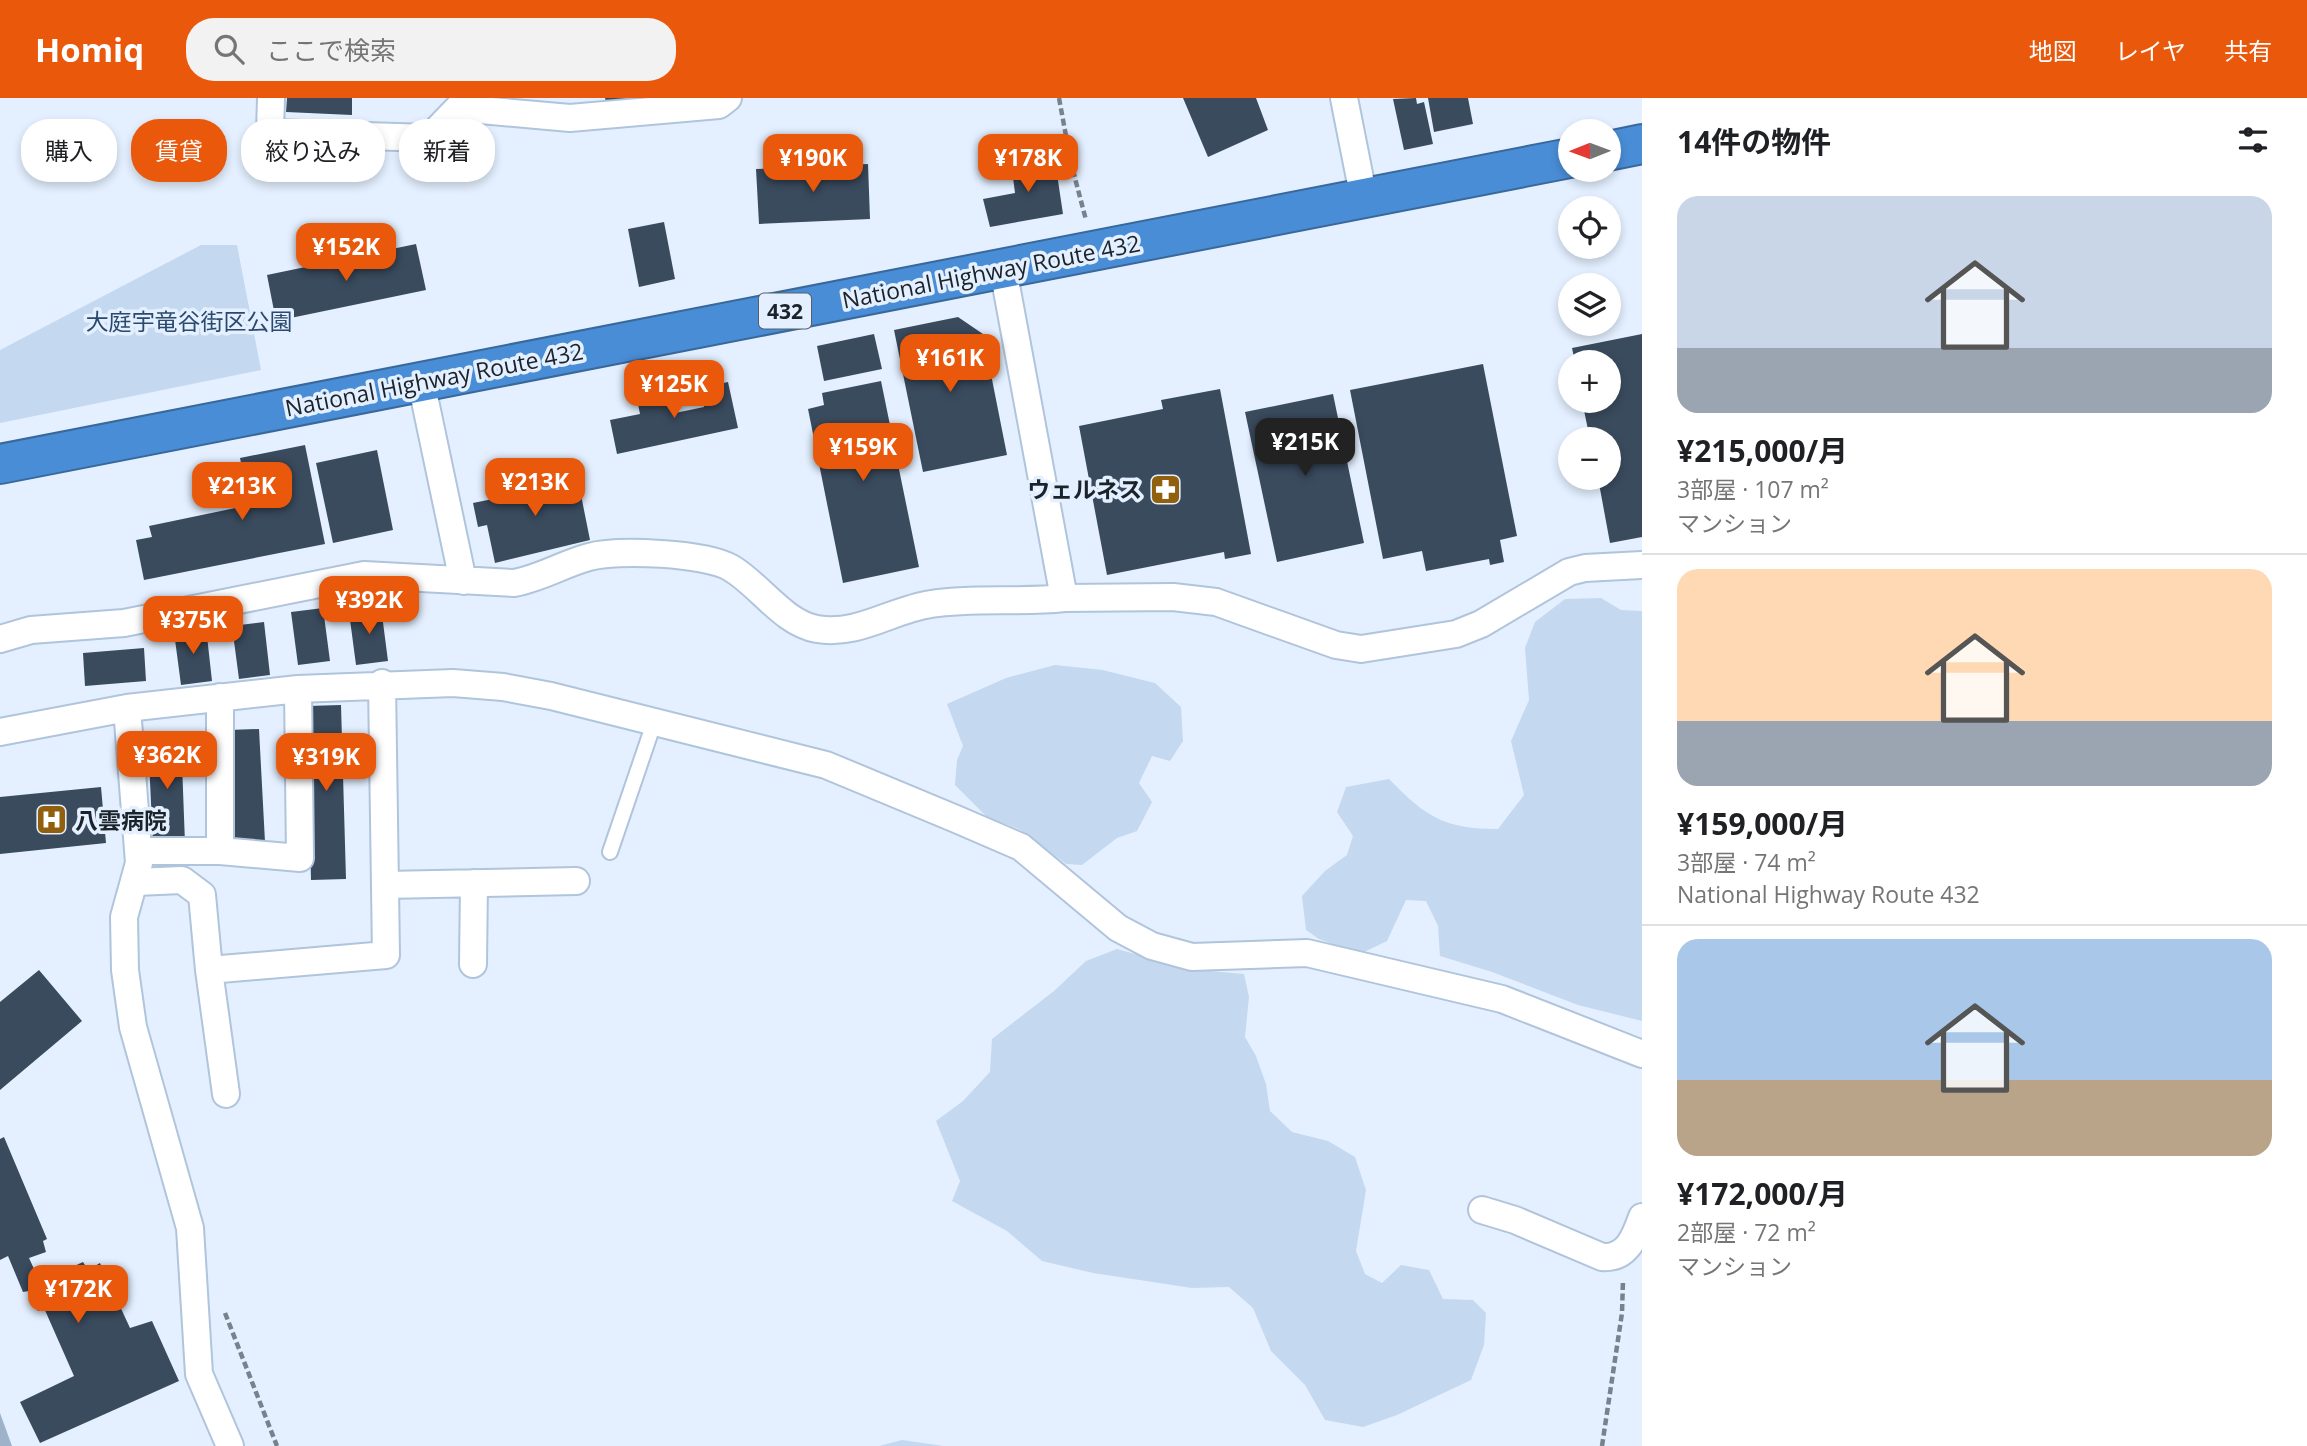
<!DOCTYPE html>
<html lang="ja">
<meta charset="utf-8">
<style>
:root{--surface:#fff;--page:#f2f2f2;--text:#202124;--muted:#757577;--line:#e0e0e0;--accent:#ea580c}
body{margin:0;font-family:"Open Sans","Noto Sans JP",sans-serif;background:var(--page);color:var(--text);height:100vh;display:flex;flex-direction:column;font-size:26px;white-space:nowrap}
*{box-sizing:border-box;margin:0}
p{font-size:23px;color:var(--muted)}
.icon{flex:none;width:38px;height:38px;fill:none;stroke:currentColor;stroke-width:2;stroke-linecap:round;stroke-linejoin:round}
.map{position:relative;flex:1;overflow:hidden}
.details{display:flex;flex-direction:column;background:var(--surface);width:665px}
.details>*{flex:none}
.guide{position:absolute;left:21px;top:21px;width:665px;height:63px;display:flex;gap:14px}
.needle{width:46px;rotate:269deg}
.buttons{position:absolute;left:1558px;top:21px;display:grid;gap:14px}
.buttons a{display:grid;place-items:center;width:63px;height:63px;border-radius:50%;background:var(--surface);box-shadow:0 4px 10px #0003;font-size:35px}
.price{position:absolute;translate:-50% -60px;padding:0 16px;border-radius:14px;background:var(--accent);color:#fff;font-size:23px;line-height:46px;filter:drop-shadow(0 2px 4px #0008)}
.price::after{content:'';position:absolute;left:50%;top:42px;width:21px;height:16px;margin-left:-10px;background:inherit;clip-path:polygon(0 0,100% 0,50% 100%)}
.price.current{background:#222;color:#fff}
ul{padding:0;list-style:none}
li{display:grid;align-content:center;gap:14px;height:371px;padding:0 35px}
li+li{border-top:2px solid var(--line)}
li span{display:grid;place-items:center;height:217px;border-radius:21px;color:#555}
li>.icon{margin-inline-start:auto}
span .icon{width:126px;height:126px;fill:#fffc;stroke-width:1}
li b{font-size:30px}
h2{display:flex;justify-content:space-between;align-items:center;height:84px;padding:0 35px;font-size:30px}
.pill{padding:0 24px;border-radius:28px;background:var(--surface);box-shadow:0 4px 10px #0003;font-size:24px;line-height:63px}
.pill.current{background:var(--accent);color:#fff}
header{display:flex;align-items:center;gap:42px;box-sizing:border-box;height:98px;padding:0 35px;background:var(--accent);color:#fff}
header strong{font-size:33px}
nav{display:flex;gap:38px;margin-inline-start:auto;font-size:24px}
.search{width:490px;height:63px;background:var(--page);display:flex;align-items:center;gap:18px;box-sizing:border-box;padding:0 24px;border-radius:28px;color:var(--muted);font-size:26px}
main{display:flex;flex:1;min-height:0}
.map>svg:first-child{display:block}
.green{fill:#c4d8f0}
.water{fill:#9eb2ca}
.building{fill:#3a4b5e}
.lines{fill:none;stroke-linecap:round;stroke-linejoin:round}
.lane-casing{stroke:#b0c4db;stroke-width:18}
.street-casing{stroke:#b0c4db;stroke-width:30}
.highway-casing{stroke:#39689a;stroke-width:42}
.path{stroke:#78828d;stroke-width:4.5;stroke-dasharray:7 3.5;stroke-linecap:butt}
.lane{stroke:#fff;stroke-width:14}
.street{stroke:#fff;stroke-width:26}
.highway{stroke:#498dd7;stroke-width:38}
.labels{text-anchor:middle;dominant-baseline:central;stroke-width:7;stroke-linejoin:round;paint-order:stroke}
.shield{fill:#e4f0ff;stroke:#57606a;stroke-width:2}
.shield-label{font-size:21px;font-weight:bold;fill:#1a222a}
.street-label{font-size:23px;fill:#1a222a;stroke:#e4f0ff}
.park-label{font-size:23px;fill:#2a496d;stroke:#e4f0ff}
.poi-label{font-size:23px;font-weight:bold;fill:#1a222a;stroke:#e4f0ff;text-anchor:end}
</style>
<header>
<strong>Homiq</strong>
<div class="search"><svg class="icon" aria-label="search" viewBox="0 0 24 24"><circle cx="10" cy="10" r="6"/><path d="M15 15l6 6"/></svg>ここで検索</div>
<nav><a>地図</a><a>レイヤ</a><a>共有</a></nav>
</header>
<main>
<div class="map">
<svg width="1642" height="1348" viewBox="0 0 1642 1348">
<rect width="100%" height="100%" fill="#e4f0ff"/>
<path class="green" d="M201,147h36l24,125 -261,53v-73z
M1601,500l20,12 21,1v410l-64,-16 -86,-33 -52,-16 -2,-30 -12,-25 -20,-1 -19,41 -27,13 -41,-15 -13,-9 -4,-34 23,-25 22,-16 6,-19 -16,-24 9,-25 43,-8c37,38 55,50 109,50l26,-34 -13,-54 18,-41 -4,-52 10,-26 30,-23z
M1055,567l48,5 52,13 26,24 2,34 -13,20 -18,-5 -13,27 13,19 -15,29 -20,7 -35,27 -16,-1 -45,-34 -34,-13 -32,-32 2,-25 6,-14 -16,-42 59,-26z
M1117,851l72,20 55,5 5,23 -4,40 11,19 10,28 4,27 22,21 36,9 27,16 11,33 -10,61 9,23 17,9 19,-18 28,5 14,29 30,1 13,13 -2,32 -13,35 -74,35 -34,12 -38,-7 -20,-35 -34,-34 -18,-43 -24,-21 -37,1 -99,-15 -51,-12 -35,-30 -55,-30 8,-20 -24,-60 27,-20 27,-29 2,-33 62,-48 32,-30z
M902,1342l42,6h-65z"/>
<path class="water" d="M0,1315l12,33h-12z"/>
<path class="building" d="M287,0h65v17l-66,-3z
M605,0h23v2l-22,2z
M1183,0h73l12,32 -60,27z
M1416,0l1,6 7,-2 9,42 -29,6 -11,-51z
M1428,0h40l5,26 -39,8z
M1054,56l9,60 -73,13 -7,-28 32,-6 -4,-31z
M868,66l2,55 -111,5 -3,-55z
M664,124l11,57 -36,8 -11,-58z
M416,146l10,46 -150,31 -9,-46z
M958,219l25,17 24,121 -84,17 -29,-142z
M874,236l8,35 -58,12 -7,-35z
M1642,236v203l-32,6 -12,-65h10v-39h-18l-8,-38h26v-39h-33l-3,-14z
M1483,266l34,172 -17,4 4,22 -14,3 -1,-6 -63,12 -4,-20 -39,8 -33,-169z
M881,283l38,186 -76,16 -35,-174 16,-4 -2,-12z
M728,284l10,46 -121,26 -7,-34 30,-6 -3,-15 33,-7 5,21 29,-6 -3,-19z
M1220,291l31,165 -26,5 -1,-7 -117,23 -28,-149 84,-17 -2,-9z
M1333,296l31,149 -87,19 -32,-150z
M305,347l20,99 -181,36 -8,-40 16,-3 -3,-11 120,-25 -3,-17 -20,4 -6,-30z
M377,352l16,80 -60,13 -17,-80z
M576,372l14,70 -95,23 -8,-38 -9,2 -5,-24 54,-11 -3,-12z
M381,509l7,54 -32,4 -7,-53z
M323,510l7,53 -32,4 -7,-53z
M264,524l6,53 -31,4 -7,-53z
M206,529l6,54 -31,4 -7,-53z
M144,550l2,33 -61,5 -2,-33z
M341,607l5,174 -35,1 -4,-174z
M259,631l6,113 -32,1 -5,-113z
M181,639l4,106 -32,2 -5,-106z
M101,689l5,56 -106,11v-57z
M39,872l43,51 -82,69v-88z
M4,1039l43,102 -4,2 3,11 -17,6 11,24 43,-20 5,8 12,-7 30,65 22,-7 27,60 -139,62 -20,-41 54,-26 -30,-68 -6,3 -9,-20 -6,1 -15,-36 -8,4v-121z"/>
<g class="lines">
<defs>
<path id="lane" d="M610,754l45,-132"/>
<path id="street" d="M271,0l-1,35 159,5 29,-30 112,10 149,-13 9,-7
M1344,0l20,101
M1003,171l61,329 109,-1 43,5 120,43 25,4 95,-15 25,-10 88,-52 16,-4 57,-3
M421,284l42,199
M0,541l31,-9 93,-7 240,-48 150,8c27,-5 49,-19 75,-26 28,-8 117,-4 142,11 29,17 52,55 86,61 42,7 74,-19 114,-25 43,-7 89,-1 133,-6
M127,610l12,155 -15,54 1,53 8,57 57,201 9,146 31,72
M0,634l127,-24 171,-19 155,-6 50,4 48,9 275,69 130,54 65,28 97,81 34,18 40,11 115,-4 195,46 140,55
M138,753h82l80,7 -2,-169
M220,753v-154
M136,784l46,-2 20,15 7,75
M385,787l191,-4
M473,866l1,-81
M226,996l-17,-124 177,-15 -4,-272
M1482,1112l33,10 87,37c25,2 33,-20 40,-40"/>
<path id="highway" d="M1608,53l34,-7
M0,366l1570,-306"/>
</defs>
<use href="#lane" class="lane-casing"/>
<use href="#street" class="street-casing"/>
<use href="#highway" class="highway-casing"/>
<path class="path" d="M1059,0l12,65 15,57
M225,1215l52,133
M1602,1348l20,-133 1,-33"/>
<use href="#lane" class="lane"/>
<use href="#street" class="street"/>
<use href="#highway" class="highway"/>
</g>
<defs>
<symbol id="pharmacy-square" viewBox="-11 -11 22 22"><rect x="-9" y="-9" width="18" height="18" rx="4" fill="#91600e" stroke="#e4f0ff"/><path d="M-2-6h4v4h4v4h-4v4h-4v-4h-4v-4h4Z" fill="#fff"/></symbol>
<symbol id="hospital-square" viewBox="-11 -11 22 22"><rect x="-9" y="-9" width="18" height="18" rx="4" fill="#91600e" stroke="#e4f0ff"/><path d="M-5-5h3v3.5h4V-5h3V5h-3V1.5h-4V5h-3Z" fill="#fff"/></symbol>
</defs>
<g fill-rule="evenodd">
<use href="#pharmacy-square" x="1148" y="374" width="35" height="35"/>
<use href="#hospital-square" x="34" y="704" width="35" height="35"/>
</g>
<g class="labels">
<rect class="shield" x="759" y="195.5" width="52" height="35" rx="5"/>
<g class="shield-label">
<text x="785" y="213">432</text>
</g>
<g class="street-label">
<text transform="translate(991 173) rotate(-11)">National Highway Route 432</text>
<text transform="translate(434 281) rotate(-11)">National Highway Route 432</text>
</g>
<g class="park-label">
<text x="189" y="223">大庭宇竜谷街区公園</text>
</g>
<g class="poi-label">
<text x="1142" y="391">ウェルネス</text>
<text x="75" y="722" text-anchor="start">八雲病院</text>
</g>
</g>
</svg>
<div class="buttons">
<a><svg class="needle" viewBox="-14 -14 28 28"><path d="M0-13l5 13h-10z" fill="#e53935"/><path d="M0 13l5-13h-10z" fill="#757577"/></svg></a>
<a><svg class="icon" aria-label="locate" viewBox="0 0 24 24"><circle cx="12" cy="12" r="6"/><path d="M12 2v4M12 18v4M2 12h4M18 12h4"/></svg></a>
<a><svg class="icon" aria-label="layers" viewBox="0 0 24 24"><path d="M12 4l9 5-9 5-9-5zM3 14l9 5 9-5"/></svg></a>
<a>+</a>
<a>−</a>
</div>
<b class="price" style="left:813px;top:96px">¥190K</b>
<b class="price" style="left:1028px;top:96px">¥178K</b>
<b class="price" style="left:346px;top:185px">¥152K</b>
<b class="price" style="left:950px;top:296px">¥161K</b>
<b class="price" style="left:674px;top:322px">¥125K</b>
<b class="price current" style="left:1305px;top:380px">¥215K</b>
<b class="price" style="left:863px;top:385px">¥159K</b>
<b class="price" style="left:535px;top:420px">¥213K</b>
<b class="price" style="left:242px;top:424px">¥213K</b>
<b class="price" style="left:369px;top:538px">¥392K</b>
<b class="price" style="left:193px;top:558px">¥375K</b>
<b class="price" style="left:167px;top:693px">¥362K</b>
<b class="price" style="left:326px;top:695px">¥319K</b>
<b class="price" style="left:78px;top:1227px">¥172K</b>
<div class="guide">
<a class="pill">購入</a>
<a class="pill current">賃貸</a>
<a class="pill">絞り込み</a>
<a class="pill">新着</a>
</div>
</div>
<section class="details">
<h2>14件の物件<svg class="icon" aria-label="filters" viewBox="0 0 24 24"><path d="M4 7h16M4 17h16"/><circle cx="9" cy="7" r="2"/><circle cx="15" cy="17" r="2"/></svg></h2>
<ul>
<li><span style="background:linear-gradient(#c9d6e8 70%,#9aa5b1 0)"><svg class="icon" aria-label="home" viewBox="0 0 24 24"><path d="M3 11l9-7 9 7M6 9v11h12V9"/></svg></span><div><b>¥215,000/月</b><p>3部屋 · 107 m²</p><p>マンション</p></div></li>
<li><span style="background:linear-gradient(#ffd9b3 70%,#9aa5b1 0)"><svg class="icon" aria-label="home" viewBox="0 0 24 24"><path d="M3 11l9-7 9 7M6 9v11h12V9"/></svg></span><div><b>¥159,000/月</b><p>3部屋 · 74 m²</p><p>National Highway Route 432</p></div></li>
<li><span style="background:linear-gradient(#a9c7e8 65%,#b9a48a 0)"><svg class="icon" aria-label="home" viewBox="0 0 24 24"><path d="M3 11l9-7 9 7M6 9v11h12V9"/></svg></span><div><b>¥172,000/月</b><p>2部屋 · 72 m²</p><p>マンション</p></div></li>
</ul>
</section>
</main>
